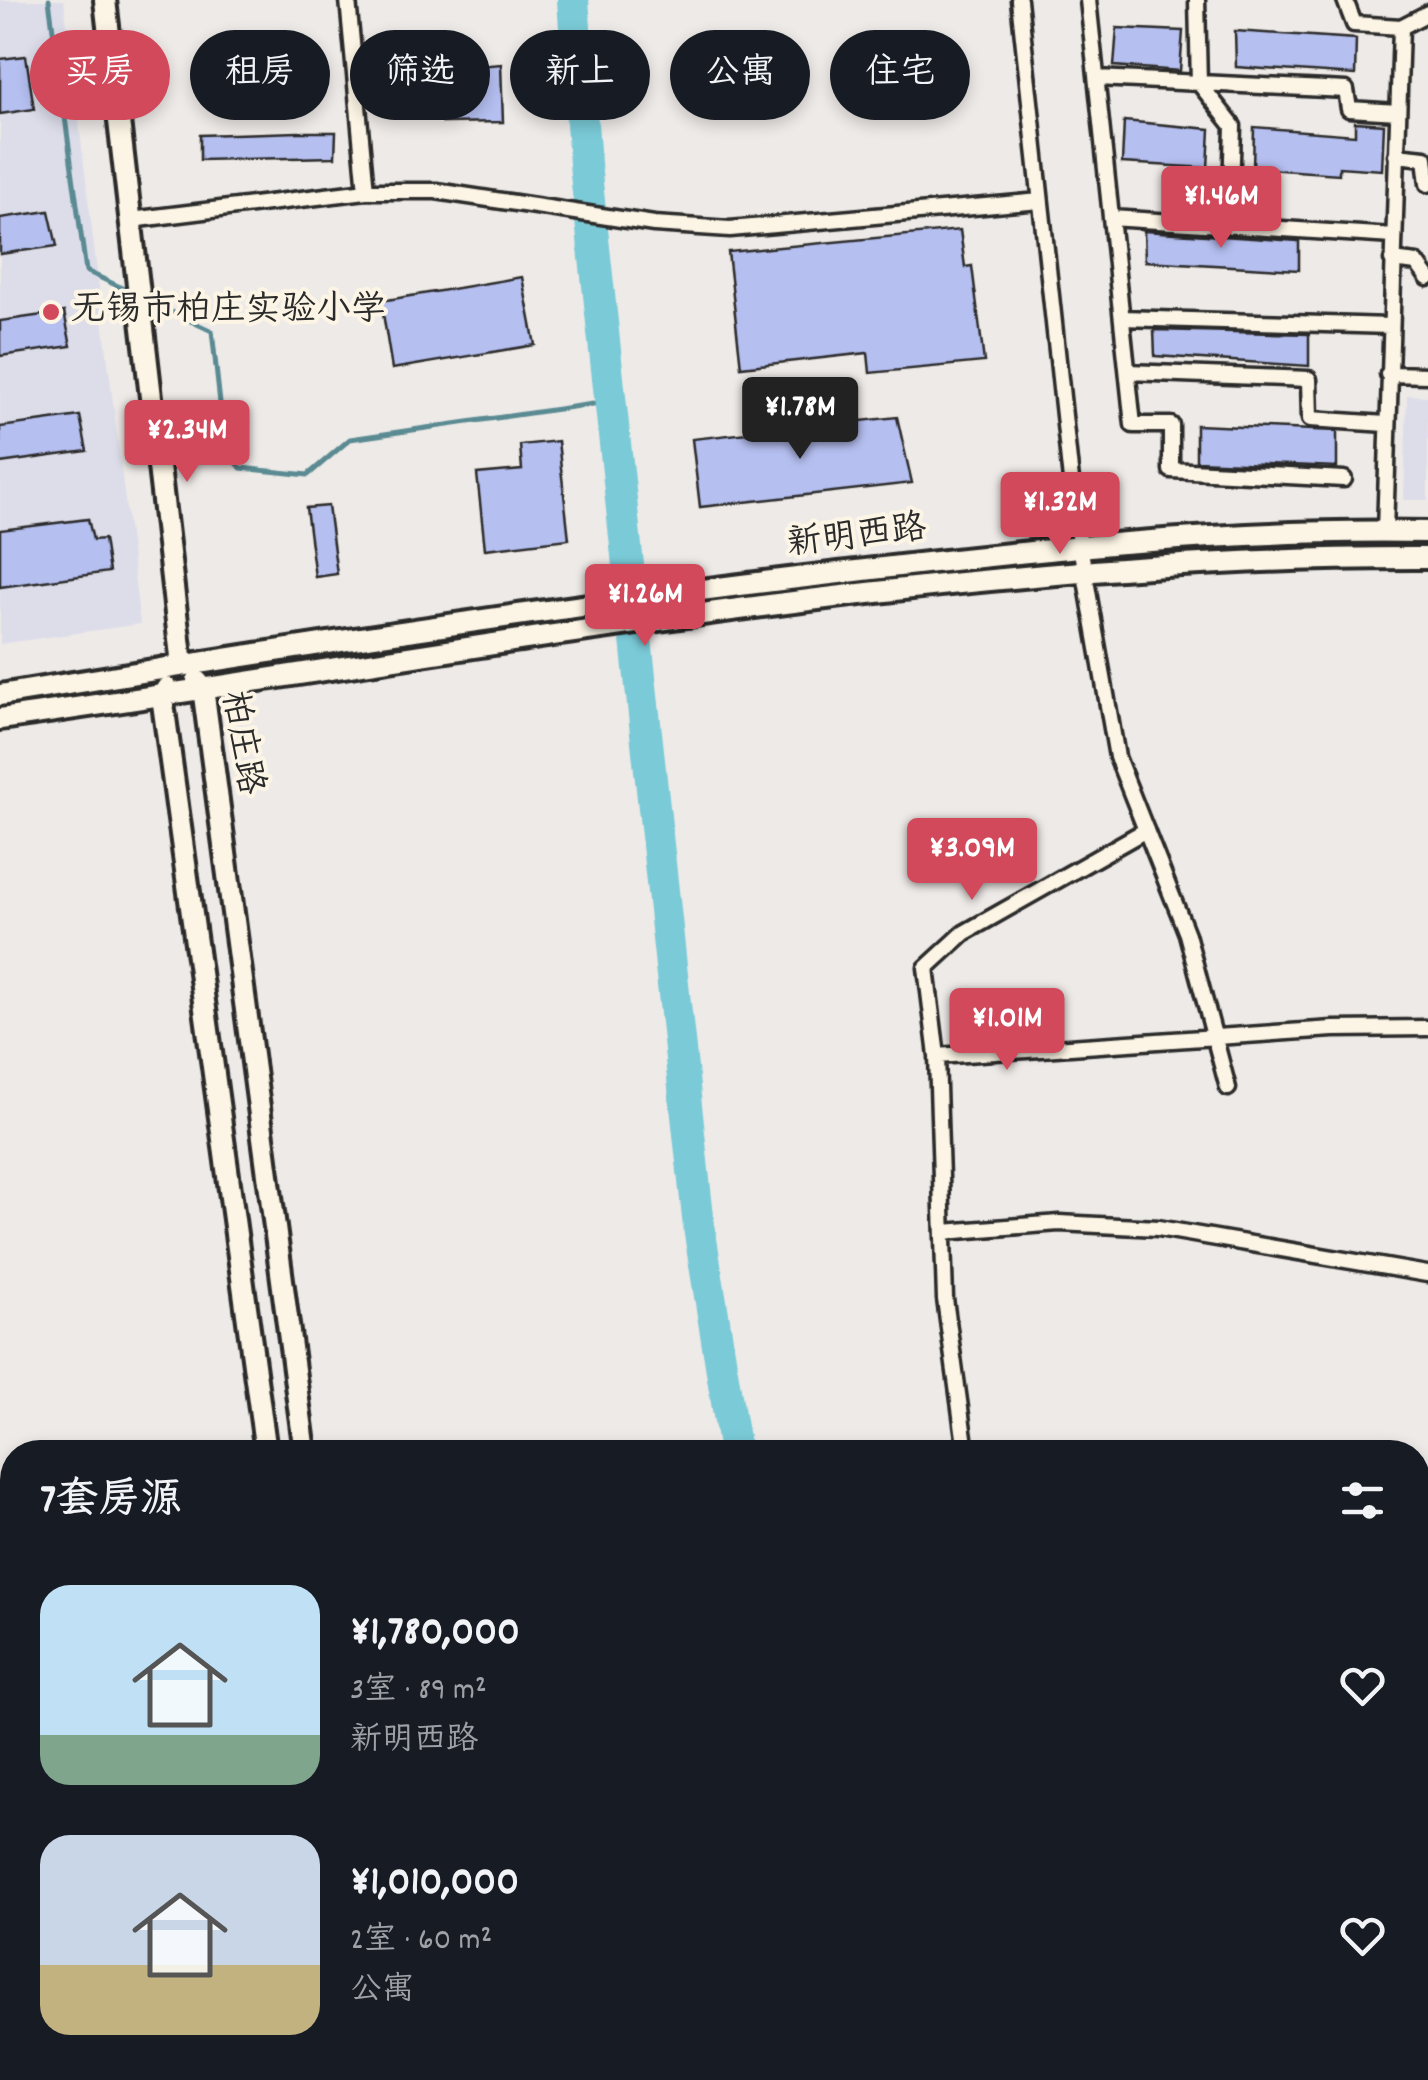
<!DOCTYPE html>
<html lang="zh">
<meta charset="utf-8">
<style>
:root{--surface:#171b24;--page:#20242c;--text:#f1f3f6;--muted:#9ea1a6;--accent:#d1495b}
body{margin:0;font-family:Dekko,"LXGW WenKai TC",sans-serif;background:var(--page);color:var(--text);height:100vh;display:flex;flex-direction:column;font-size:38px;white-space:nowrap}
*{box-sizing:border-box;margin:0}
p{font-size:32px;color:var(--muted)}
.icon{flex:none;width:55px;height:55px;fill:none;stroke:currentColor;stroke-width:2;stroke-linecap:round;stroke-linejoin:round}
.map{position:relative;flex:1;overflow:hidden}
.sheet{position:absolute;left:0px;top:1440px;width:1430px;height:640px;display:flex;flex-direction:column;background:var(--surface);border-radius:40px 40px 0 0;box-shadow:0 5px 15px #0003}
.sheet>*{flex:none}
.banner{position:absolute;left:30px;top:30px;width:1370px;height:90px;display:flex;gap:20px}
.price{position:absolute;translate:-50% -85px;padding:0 22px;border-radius:10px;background:var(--accent);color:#fff;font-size:32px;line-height:65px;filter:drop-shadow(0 2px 5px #0008)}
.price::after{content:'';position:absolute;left:50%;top:60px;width:30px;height:22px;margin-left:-15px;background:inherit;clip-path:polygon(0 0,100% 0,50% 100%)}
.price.selected{background:#222;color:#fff}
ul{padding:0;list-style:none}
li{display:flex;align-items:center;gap:30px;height:250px;padding:0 40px}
li span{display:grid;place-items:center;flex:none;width:280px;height:200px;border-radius:30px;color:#555}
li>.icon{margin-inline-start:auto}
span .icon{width:120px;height:120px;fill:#fffc;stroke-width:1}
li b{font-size:42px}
h2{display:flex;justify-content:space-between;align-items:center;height:120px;padding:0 40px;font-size:42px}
.chip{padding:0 35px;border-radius:45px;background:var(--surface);box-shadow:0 5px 15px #0003;font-size:35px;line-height:90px}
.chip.selected{background:var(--accent);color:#fff}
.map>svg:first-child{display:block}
.built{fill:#ddddea}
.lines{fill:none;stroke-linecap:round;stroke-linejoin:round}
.stream{stroke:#5a8a92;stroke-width:5}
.river{stroke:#7acad7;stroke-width:32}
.building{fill:#b5bff0;stroke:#2b2b2b;stroke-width:2.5}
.street-casing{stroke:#2b2b2b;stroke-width:21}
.secondary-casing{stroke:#2b2b2b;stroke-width:28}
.street{stroke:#fcf5e5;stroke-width:14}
.secondary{stroke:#fcf5e5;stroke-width:20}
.poi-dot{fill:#d1495b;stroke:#fcf5e5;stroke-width:4}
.labels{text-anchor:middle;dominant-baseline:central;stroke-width:8;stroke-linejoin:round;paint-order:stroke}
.poi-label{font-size:35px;fill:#2b2b2b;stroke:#fcf5e5;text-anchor:start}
.street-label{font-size:35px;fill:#2b2b2b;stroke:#fcf5e5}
</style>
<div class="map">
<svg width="1428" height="2080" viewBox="0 0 1428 2080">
<rect width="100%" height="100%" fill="#eeeae7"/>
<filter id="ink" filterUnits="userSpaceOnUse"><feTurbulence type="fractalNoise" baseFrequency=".01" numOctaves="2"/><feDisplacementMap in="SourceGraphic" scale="20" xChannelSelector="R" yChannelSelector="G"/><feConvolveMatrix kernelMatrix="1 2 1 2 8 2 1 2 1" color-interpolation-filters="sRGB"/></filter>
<g filter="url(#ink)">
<path class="built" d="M0,0h64l76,624 -140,20z
M1407,395l21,1v104h-24z
M36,2068h279l1,12h-278z"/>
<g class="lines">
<path class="stream" d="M49,0l37,271 49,23
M144,299l68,32 13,117 16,20 67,7 42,-36 264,-38"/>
<path class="river" d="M573,0l12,164 114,1063 36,225
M837,2068l2,12"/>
</g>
<path class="building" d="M1117,28l66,3 -3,40 -66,-5z
M1235,31l121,8 -1,36 -119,-8z
M26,56l8,53 -34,5v-55z
M501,64l2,58 -60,1 -3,-54z
M1124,121l86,8 -2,39 -86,-5z
M1355,122l29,2 -2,46 -43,-3v7l-86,-6 1,-41 101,8z
M299,132h37l-1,25 -135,3v-25z
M49,211l8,35 -57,8v-36z
M960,230l5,37 7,-1 12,96 -114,11 -2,-20 -127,14 -13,-115z
M1144,231l155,10v29l-154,-9z
M522,277l13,68 -143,24 -11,-68z
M64,312l7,34 -71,10v-35z
M1154,330l155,4v32l-154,-10z
M80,416l7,35 -87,12v-36z
M897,417l15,66 -212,24 -8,-68z
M1196,425l141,6v36l-141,-6z
M558,441l11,98 -84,10 -8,-75 45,-4 -2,-25z
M328,506l9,68 -22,3 -9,-69z
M88,519l5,21 11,-1 5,33 -109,15v-57z"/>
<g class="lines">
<defs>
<path id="street" d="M348,0l18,191
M1019,0l56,517 42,240 70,177 41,154
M1088,0l45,425h38v45l173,9
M1197,0l2,83 34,43 -3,100
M1345,0l9,24 47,3
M1097,78l249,12 3,19 49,3
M1396,155l29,3 3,26
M1111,218l282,18
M131,220l235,-29h70l218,33 76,5 310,-28
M1392,260l25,3 11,15
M1122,318l268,8
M1128,372l181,7 1,40 76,5
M1388,374l40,1
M1385,532l16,-505 27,-14
M937,1056l-11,-88 38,-35 182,-103
M944,1232l115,-9 99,5 269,46
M966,1452l-21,-153 -8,-243 396,-27 95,-1
M1418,1764l10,-9
M0,2024l8,56"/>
<path id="secondary" d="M105,0l77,665
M197,681l6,7 102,764
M167,688l-5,8 104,756
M0,695c279,-46 558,-89 839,-122 197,-23 391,-45 589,-41
M0,719c470,-67 952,-163 1428,-161
M0,1850l12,-1
M0,1880h12
M1418,1974l10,2
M1418,2010l10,1
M350,2068l1,12
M387,2068l1,12"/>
</defs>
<use href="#street" class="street-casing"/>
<use href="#secondary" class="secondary-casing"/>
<use href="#street" class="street"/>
<use href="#secondary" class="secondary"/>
</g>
</g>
<circle class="poi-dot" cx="51" cy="312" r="10"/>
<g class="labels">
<g class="poi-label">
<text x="71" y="312">无锡市柏庄实验小学</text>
</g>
<g class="street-label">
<text transform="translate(857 538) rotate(-7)">新明西路</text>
<text transform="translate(240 743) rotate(80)">柏庄路</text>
</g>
</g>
</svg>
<b class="price" style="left:1221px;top:251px">¥1.46M</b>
<b class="price selected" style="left:800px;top:462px">¥1.78M</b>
<b class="price" style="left:187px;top:485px">¥2.34M</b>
<b class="price" style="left:1060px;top:557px">¥1.32M</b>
<b class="price" style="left:645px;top:649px">¥1.26M</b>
<b class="price" style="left:972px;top:903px">¥3.09M</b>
<b class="price" style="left:1007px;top:1073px">¥1.01M</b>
<div class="banner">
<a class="chip selected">买房</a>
<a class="chip">租房</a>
<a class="chip">筛选</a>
<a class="chip">新上</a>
<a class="chip">公寓</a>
<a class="chip">住宅</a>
</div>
<section class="sheet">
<h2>7套房源<svg class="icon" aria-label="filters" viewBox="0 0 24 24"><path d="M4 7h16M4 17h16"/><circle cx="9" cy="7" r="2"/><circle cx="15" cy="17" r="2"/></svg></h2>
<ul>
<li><span style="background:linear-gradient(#bfe0f5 75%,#7fa58c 0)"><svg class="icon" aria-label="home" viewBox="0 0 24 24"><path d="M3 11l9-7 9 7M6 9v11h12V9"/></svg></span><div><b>¥1,780,000</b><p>3室 · 89 m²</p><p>新明西路</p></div><svg class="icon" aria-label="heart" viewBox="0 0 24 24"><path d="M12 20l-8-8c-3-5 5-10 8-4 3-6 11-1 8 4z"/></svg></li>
<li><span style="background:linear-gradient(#c9d6e8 65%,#c2b280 0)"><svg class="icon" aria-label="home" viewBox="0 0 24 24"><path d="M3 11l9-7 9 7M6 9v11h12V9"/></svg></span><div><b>¥1,010,000</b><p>2室 · 60 m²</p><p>公寓</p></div><svg class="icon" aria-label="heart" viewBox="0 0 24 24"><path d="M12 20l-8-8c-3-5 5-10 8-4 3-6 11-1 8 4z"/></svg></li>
</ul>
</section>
</div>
